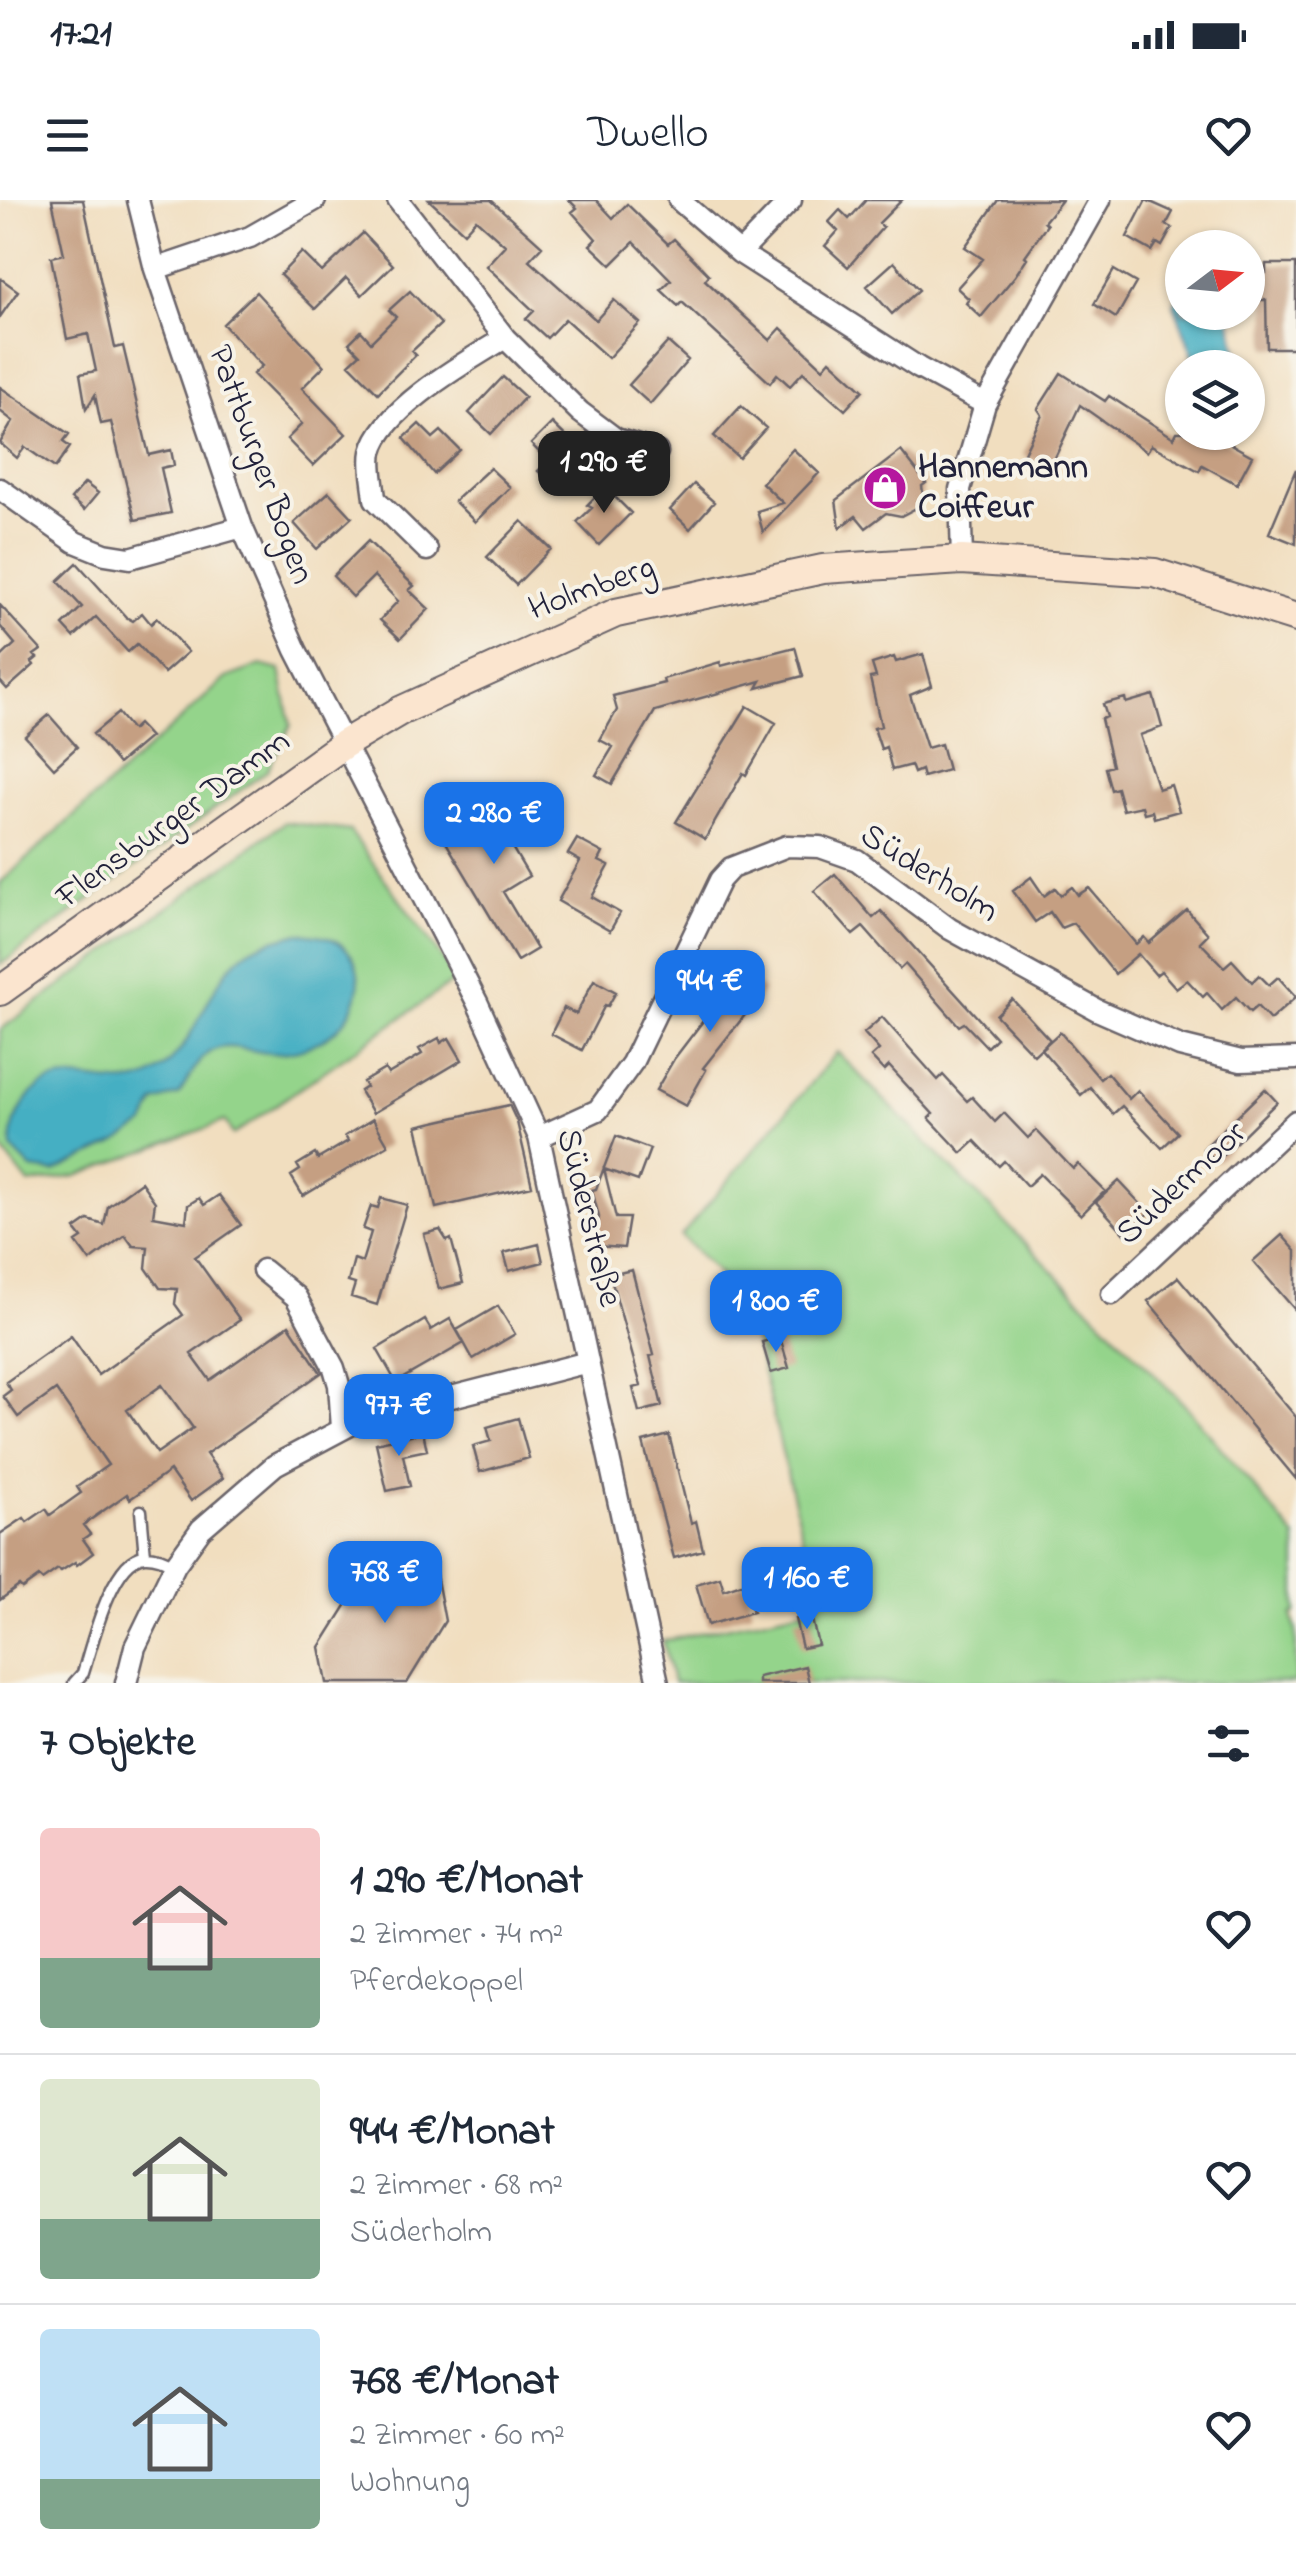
<!DOCTYPE html>
<html lang="de">
<meta charset="utf-8">
<style>
:root{--surface:#fff;--page:#f6f6f7;--text:#1f2937;--muted:#747a83;--line:#e0e1e3;--accent:#1a73e8}
body{margin:0;font-family:"Indie Flower",sans-serif;background:var(--page);color:var(--text);height:100vh;display:flex;flex-direction:column;font-size:38px;white-space:nowrap}
*{box-sizing:border-box;margin:0}
p{font-size:32px;color:var(--muted)}
.icon{flex:none;width:55px;height:55px;fill:none;stroke:currentColor;stroke-width:2;stroke-linecap:round;stroke-linejoin:round}
.map{position:relative;height:1483px;overflow:hidden}
.drawer{display:flex;flex-direction:column;background:var(--surface);flex:1}
.drawer>*{flex:none}
.needle{width:65px;rotate:74deg}
.buttons{position:absolute;left:1165px;top:30px;display:grid;gap:20px}
.buttons a{display:grid;place-items:center;width:100px;height:100px;border-radius:50%;background:var(--surface);box-shadow:0 2px 8px #0004;font-size:50px}
.price{position:absolute;translate:-50% -85px;padding:0 22px;border-radius:20px;background:var(--accent);color:#fff;font-size:32px;line-height:65px;filter:drop-shadow(0 2px 5px #0008)}
.price::after{content:'';position:absolute;left:50%;top:60px;width:30px;height:22px;margin-left:-15px;background:inherit;clip-path:polygon(0 0,100% 0,50% 100%)}
.price.selected{background:#222;color:#fff}
ul{padding:0;list-style:none}
li{display:flex;align-items:center;gap:30px;height:250px;padding:0 40px}
li+li{border-top:2px solid var(--line)}
li span{display:grid;place-items:center;flex:none;width:280px;height:200px;border-radius:10px;color:#555}
li>.icon{margin-inline-start:auto}
span .icon{width:120px;height:120px;fill:#fffc;stroke-width:1}
li b{font-size:42px}
h2{display:flex;justify-content:space-between;align-items:center;height:120px;padding:0 40px;font-size:42px}
.status{display:flex;justify-content:space-between;align-items:center;height:70px;padding:0 50px;background:var(--surface);direction:ltr}
.status svg{height:28px;fill:currentColor}
header{display:flex;justify-content:space-between;align-items:center;height:130px;padding:0 40px;background:var(--surface);font-size:45px;font-weight:600}
.map>svg:first-child{display:block}
.green{fill:#94d48b;stroke:#5b7b63;stroke-width:2.5}
.water{fill:#45afc3;stroke:#34687f;stroke-width:2.5}
.building{fill:#c59f82;fill-rule:evenodd}
.lines{fill:none;stroke-linecap:round;stroke-linejoin:round}
.lane-casing{stroke:#6a6469;stroke-width:15}
.street-casing{stroke:#6a6469;stroke-width:25}
.secondary-casing{stroke:#6a6469;stroke-width:32}
.lane{stroke:#fff;stroke-width:10}
.street{stroke:#fff;stroke-width:20}
.secondary{stroke:#fbe5cf;stroke-width:28}
.labels{text-anchor:middle;dominant-baseline:central;stroke-width:8;stroke-linejoin:round;paint-order:stroke}
.street-label{font-size:35px;fill:#22223b;stroke:#f7f3e8}
.poi-label{font-size:35px;font-weight:bold;fill:#22223b;stroke:#f7f3e8;text-anchor:start}
</style>
<div class="status"><b>17:21</b><svg viewBox="0 0 49 12"><path d="M0 12V9h3v3zM5 12V6h3v6zM10 12V3h3v9zM15 12V0h3v12zM26 1h20v11H26zM47 4h2v5h-2z"/></svg></div>
<header><svg class="icon" aria-label="menu" viewBox="0 0 24 24"><path d="M4 6h16M4 12h16M4 18h16"/></svg>Dwello<svg class="icon" aria-label="heart" viewBox="0 0 24 24"><path d="M12 20l-8-8c-3-5 5-10 8-4 3-6 11-1 8 4z"/></svg></header>
<div class="map">
<svg width="1296" height="1483" viewBox="0 0 1296 1483">
<rect width="100%" height="100%" fill="#f7f3e8"/>
<filter id="ink" filterUnits="userSpaceOnUse"><feTurbulence type="fractalNoise" baseFrequency=".01" numOctaves="2"/><feDisplacementMap in="SourceGraphic" scale="20" xChannelSelector="R" yChannelSelector="G"/><feConvolveMatrix kernelMatrix="1 2 1 2 8 2 1 2 1" color-interpolation-filters="sRGB"/></filter>
<filter id="wash" filterUnits="userSpaceOnUse"><feTurbulence type="fractalNoise" baseFrequency=".0048" numOctaves="4" result="noise"/><feDisplacementMap in="SourceGraphic" scale="40" xChannelSelector="R" yChannelSelector="G"/><feGaussianBlur stdDeviation="2.25" result="paint"/><feColorMatrix in="noise" values="0 0 0 0 0 0 0 0 0 0 0 0 0 0 0 0 0 1.4 0 .05"/><feComposite in="paint" operator="in"/></filter>
<g filter="url(#wash)">
<rect width="100%" height="100%" fill="#f1debf"/>
<path class="green" d="M261,465l19,5 11,55 -24,46 -267,194v-82l226,-205z
M285,622l65,9 107,148 -224,156 -8,-14 -148,55 -48,8 -29,-37v-117z
M837,852l349,354 110,132v75l-4,2 4,17v51h-623l-10,-42 156,-35 -73,-304 -65,-66z"/>
<path class="water" d="M1182,89v23l47,1 12,54h-44l-23,-63z
M300,733c18,2 35,3 48,18 12,13 13,36 7,51 -12,33 -51,53 -86,51 -16,-1 -38,-10 -53,-4 -19,6 -26,32 -38,46l-23,7 -10,22 -29,19 -62,29 -22,-3 -20,-20c-1,-19 1,-26 11,-43 33,-57 91,-4 133,-33 42,-27 48,-86 86,-118 15,-13 39,-17 58,-22z"/>
<g id="blocks">
<path class="building" d="M52,0h31l32,148 8,-2 26,109 22,-5 3,15 -13,3 10,45 -36,7 -24,-98 -10,2 -6,-29 -9,14 -6,-35 16,-3 -8,-37 -21,5 -16,-82 13,-3z
M429,0h62l51,46 -13,14 67,60 18,-20 26,23 -32,35 -43,-39 -18,19 -21,-19 8,-8 -48,-45 19,-21 -29,-26 -12,13z
M569,0h27l17,18 14,-14 41,40 6,-5 35,36 -4,5 65,60 11,-12 42,40 7,-8 33,30 -18,20 -42,-38 -13,14 -13,-12 -7,9 -88,-81 -4,4 -17,-16 10,-10 -37,-38 -23,23 -21,-20 6,-6 -24,-27 5,-4z
M866,0h36l-23,23 4,4 -35,40 -23,-21 13,-15 -9,-9 11,-12 9,9z
M998,0h64l-18,22 3,3 -22,31 2,2 -12,18 -34,41 -15,-14 3,-4 -12,-11 26,-29 -18,-12z
M1146,0l27,12 -7,13 6,3 -10,18 -5,-3 -5,8 -25,-14z
M363,33l30,32 -31,30 -16,-17 -31,31 -35,-34 22,-23 20,20z
M894,62l25,28 -27,24 -25,-28z
M1266,64h30v84h-29l-1,-48h-18v-27h18z
M1114,70l22,13 -20,35 -22,-14z
M0,78l18,13 -18,26z
M410,91l31,33 -29,27 4,4 -38,38 -29,-29 11,-10 -11,-11 12,-12 10,11 25,-25 -7,-7z
M256,92l68,74 -22,22 44,46 -33,32 -26,-27 15,-15 -49,-50 9,-8 -39,-42z
M668,142l20,18 -38,44 -21,-19z
M1061,173l44,28 4,-5 65,42 3,-6h32l43,24 -15,28 -35,-19 -3,6 -48,-26 -4,7 -67,-47 -30,63 -27,-13 19,-40 -4,-6z
M503,177l22,20 -34,37 -22,-21z
M0,187l69,47 -6,8 7,5 -15,21 -30,-21 -8,11 -17,-15 13,-22 -13,-10z
M741,206l25,22 -27,30 -25,-22z
M552,223l31,30 -31,32 -14,-14 10,-10 -17,-17z
M419,224l14,14 8,-7 19,19 -26,24 -30,-36z
M793,249l26,24 -56,59 -6,-21 26,-8 -21,-20z
M901,251l25,32 -4,3 1,7 -7,15 -15,8 -15,-3 -20,15 -10,-12 -16,12 -4,-28z
M490,268l20,19 -35,35 -21,-21z
M1296,269v75l-27,-11z
M85,283l13,10 -14,17 -13,-11z
M694,284l20,18 -24,27 -20,-19z
M605,287l26,26 -32,32 -22,-23 15,-14 -5,-3z
M329,292l23,25 -35,32 -23,-26z
M522,321l29,28 -35,36 -29,-28z
M368,341l46,45 -5,4 20,19 -29,30 -20,-19 18,-19 -24,-25 -21,21 -20,-21z
M77,363l49,54 7,4 9,-8 9,11 6,-6 31,34 -24,21 -27,-29 -9,8 -32,-35 -22,20 -11,-12 19,-18 -24,-26z
M0,405l41,45 -7,5 3,3 -5,4 2,3 -27,24 -7,-8v-23l15,-14 -15,-18z
M795,447l8,29 -46,12 4,-7 -106,30 -43,73 -16,-9 17,-28 -13,-7 17,-30 -4,-14 51,-13 -1,-4 57,-17 1,4z
M923,454l9,32 -22,9 17,53 14,-4 7,26 -25,7 -2,-7 -7,3 -3,-8 -19,5 -6,-23 -5,2 -7,-21 7,-2 -11,-48 6,-1 -4,-13 22,-7 2,5z
M1153,495l9,32 -22,8 18,54 13,-4 8,26 -25,7 -2,-7 -8,2 -2,-7 -19,4 -6,-22 -6,2 -6,-22 7,-2 -11,-47 6,-2 -4,-13 22,-6 1,5z
M747,506l29,17 -30,52 -3,-2 -38,66 -29,-17z
M118,513l14,17 6,-6 12,13 -32,27 -25,-30z
M49,515l28,32 -23,21 -29,-32z
M524,598l11,17 -31,19 25,42 -26,16 34,57 -20,12 -73,-122 19,-12 -9,-14 16,-10 7,11 9,-6 6,10z
M577,639l26,14 -4,8 10,5 -17,31 28,16 -10,18 -52,-30 22,-40 -12,-7z
M835,674l38,44 8,-7 115,127 -9,9 -23,-24 -5,3 -54,-62 -5,5 -37,-42 -10,8 -39,-44z
M1031,677l13,19 11,-8 6,7 11,-8 6,8 11,-7 47,56 8,-7 5,6 38,-33 21,24 -8,8 24,25 8,-7 20,22 7,-7 10,10 9,-8 18,20 -26,23 -13,-14 -7,6 -14,-15 -14,13 -15,-17 -4,4 -16,-17 -11,8 -15,-17 -5,4 -18,-21 -23,20 -42,-51 -12,5 -11,-16 -15,10 -22,-31z
M733,765l31,26 -61,77 3,2 -20,36 -30,-16 18,-31 48,-63 -9,-8z
M594,780l22,12 -8,14 -3,-1 -23,45 -31,-16 13,-26 12,6z
M1012,799l38,41 -16,15 -38,-40z
M882,817l56,63 5,-5 24,26 5,-4 23,25 9,-9 24,25 8,-8 37,39 5,-5 27,27 -24,24 -41,-41 -13,12 -23,-25 -5,5 -24,-25 -13,12 -33,-35 4,-4 -44,-48 -5,5 -13,-14 8,-7 -15,-17z
M1060,832l40,47 7,-6 22,26 9,-9 40,43 -16,15 -40,-42 -9,8 -23,-27 -9,8 -40,-46z
M439,838l2,5 8,-5 13,22 -89,53 -13,-22 6,-4 -3,-5 22,-13 3,5 34,-20 -3,-5z
M1265,889l12,13 -61,60 -13,-13z
M509,905l8,17 15,64 -96,22 -19,-82z
M373,919l15,26 -85,51 -12,-20 9,-6 -3,-5 18,-11 3,5 30,-18 -3,-5z
M616,936l34,13 -12,32 -34,-12 12,49h13l-5,30 -29,-2 4,-29 -7,-27 4,-1z
M1119,981l30,32 -23,22 -30,-33z
M141,982l14,20 -2,14 33,6 2,-17 11,-7 5,7 15,-10 22,30 -46,32 45,63 -49,34 19,26 79,-55 32,48 -115,81 17,24 -32,23 -21,-30 -40,28 -3,-5 -44,31 7,9 -7,5 10,14 -16,12 -2,-3 -14,9 -3,-2 -16,11 -3,-3 -17,12 -3,-3 -19,14v-66l24,-16 3,4 19,-13 4,6 31,-22 -4,-6 31,-22 -52,-75 -38,27 -15,-21 8,-6 -5,-8 65,-46 27,39 85,-60 -8,-11 2,-15 -17,-1 -14,-20 2,-21 -15,-1 -8,-11 -35,26 -14,-19 6,-4 -7,-9 13,-9 16,5 4,-19zM162,1185l31,43 -36,25 -30,-43z
M381,998l26,7 -30,100 -26,-8 4,-13 -7,-2 6,-23 8,3 9,-30 -8,-3 8,-23 7,2z
M440,1030l7,11 4,-2 12,44 -24,6 -15,-55z
M1282,1035l14,16v60l-43,-50z
M539,1044l4,18 -34,9 -5,-18z
M632,1070l22,85 -4,1 12,50 -23,6 -6,-24 8,-2 -31,-111z
M1178,1077l118,140v62l-148,-178z
M498,1106l17,28 -42,25 -16,-29z
M450,1119l14,24 -68,39 -19,-33 48,-29 6,10z
M780,1137l9,31 -18,5 -9,-31z
M518,1218l11,40 -49,14 -7,-26 18,-5 -4,-14z
M423,1232l4,18 -24,5 7,31 -23,5 -11,-48z
M669,1235l22,88 5,-2 7,29 -29,8 -31,-116z
M433,1358l12,63 -38,62h-80l-7,-36 47,-75z
M720,1377l4,13 20,-7 9,29 -45,13 -12,-41z
M811,1415l7,30 -16,3 -7,-29z
M805,1466l4,17h-51v-6z"/>
</g>
</g>
<g filter="url(#ink)">
<use href="#blocks" fill-opacity="0" stroke="#6a6469" stroke-width="2.5"/>
<g class="lines">
<defs>
<path id="lane" d="M141,1311l4,45
M74,1483l9,-10c9,-28 28,-113 61,-117 11,-1 21,4 31,9"/>
<path id="street" d="M138,0l17,69 87,258 54,123 181,352 62,135 119,546
M398,0l107,138 75,74 36,27 41,13
M679,0l61,53 179,115 66,36
M740,53l51,-53
M155,69l95,-32 65,-37
M0,289l75,53 30,12 25,4 112,-31
M427,350l-52,-51c-1,-14 -6,-34 -3,-47 10,-43 97,-92 133,-114
M962,360l-2,-71 25,-85 115,-204
M539,937l59,-27 34,-47 88,-183 11,-12 56,-22 33,1 37,13 93,69 147,81 83,36 61,15 55,-2
M263,1070l33,27 38,71 5,17 3,43
M1112,1094l184,-173
M126,1483l9,-36 40,-82 26,-36 74,-64 83,-44 230,-59"/>
<path id="secondary" d="M0,791l344,-247 56,-33 216,-98 207,-44 139,-9 193,13 141,45"/>
</defs>
<use href="#lane" class="lane-casing"/>
<use href="#street" class="street-casing"/>
<use href="#secondary" class="secondary-casing"/>
<use href="#lane" class="lane"/>
<use href="#street" class="street"/>
<use href="#secondary" class="secondary"/>
</g>
</g>
<defs>
<symbol id="shop-disc" viewBox="-11 -11 22 22"><circle r="9.5" fill="#b5179e" stroke="#f7f3e8"/><path d="M-5-2.5h2.3a2.7 3.5 0 0 1 5.4 0H5L5.5 6h-11ZM-1.5-2.5h3a1.5 2.3 0 0 0-3 0Z" fill="#fff"/></symbol>
</defs>
<g fill-rule="evenodd">
<use href="#shop-disc" x="860" y="263" width="50" height="50"/>
</g>
<g class="labels">
<g class="street-label">
<text transform="translate(260 265) rotate(70)">Pattburger Bogen</text>
<text transform="translate(592 389) rotate(-20)">Holmberg</text>
<text transform="translate(174 620) rotate(-36)">Flensburger Damm</text>
<text transform="translate(929 674) rotate(32)">Süderholm</text>
<text transform="translate(1182 984) rotate(-43)">Südermoor</text>
<text transform="translate(588 1018) rotate(76)">Süderstraße</text>
</g>
<g class="poi-label">
<text x="918" y="268">Hannemann<tspan x="918" dy="40">Coiffeur</tspan></text>
</g>
</g>
</svg>
<div class="buttons">
<a><svg class="needle" viewBox="-14 -14 28 28"><path d="M0-13l5 13h-10z" fill="#e53935"/><path d="M0 13l5-13h-10z" fill="#747a83"/></svg></a>
<a><svg class="icon" aria-label="layers" viewBox="0 0 24 24"><path d="M12 4l9 5-9 5-9-5zM3 14l9 5 9-5"/></svg></a>
</div>
<b class="price selected" style="left:604px;top:316px">1 290 €</b>
<b class="price" style="left:494px;top:667px">2 280 €</b>
<b class="price" style="left:710px;top:835px">944 €</b>
<b class="price" style="left:776px;top:1155px">1 800 €</b>
<b class="price" style="left:399px;top:1259px">977 €</b>
<b class="price" style="left:385px;top:1426px">768 €</b>
<b class="price" style="left:807px;top:1432px">1 160 €</b>
</div>
<section class="drawer">
<h2>7 Objekte<svg class="icon" aria-label="filters" viewBox="0 0 24 24"><path d="M4 7h16M4 17h16"/><circle cx="9" cy="7" r="2"/><circle cx="15" cy="17" r="2"/></svg></h2>
<ul>
<li><span style="background:linear-gradient(#f6c9c9 65%,#7fa58c 0)"><svg class="icon" aria-label="home" viewBox="0 0 24 24"><path d="M3 11l9-7 9 7M6 9v11h12V9"/></svg></span><div><b>1 290 €/Monat</b><p>2 Zimmer · 74 m²</p><p>Pferdekoppel</p></div><svg class="icon" aria-label="heart" viewBox="0 0 24 24"><path d="M12 20l-8-8c-3-5 5-10 8-4 3-6 11-1 8 4z"/></svg></li>
<li><span style="background:linear-gradient(#dfe7d0 70%,#7fa58c 0)"><svg class="icon" aria-label="home" viewBox="0 0 24 24"><path d="M3 11l9-7 9 7M6 9v11h12V9"/></svg></span><div><b>944 €/Monat</b><p>2 Zimmer · 68 m²</p><p>Süderholm</p></div><svg class="icon" aria-label="heart" viewBox="0 0 24 24"><path d="M12 20l-8-8c-3-5 5-10 8-4 3-6 11-1 8 4z"/></svg></li>
<li><span style="background:linear-gradient(#bfe0f5 75%,#7fa58c 0)"><svg class="icon" aria-label="home" viewBox="0 0 24 24"><path d="M3 11l9-7 9 7M6 9v11h12V9"/></svg></span><div><b>768 €/Monat</b><p>2 Zimmer · 60 m²</p><p>Wohnung</p></div><svg class="icon" aria-label="heart" viewBox="0 0 24 24"><path d="M12 20l-8-8c-3-5 5-10 8-4 3-6 11-1 8 4z"/></svg></li>
</ul>
</section>
